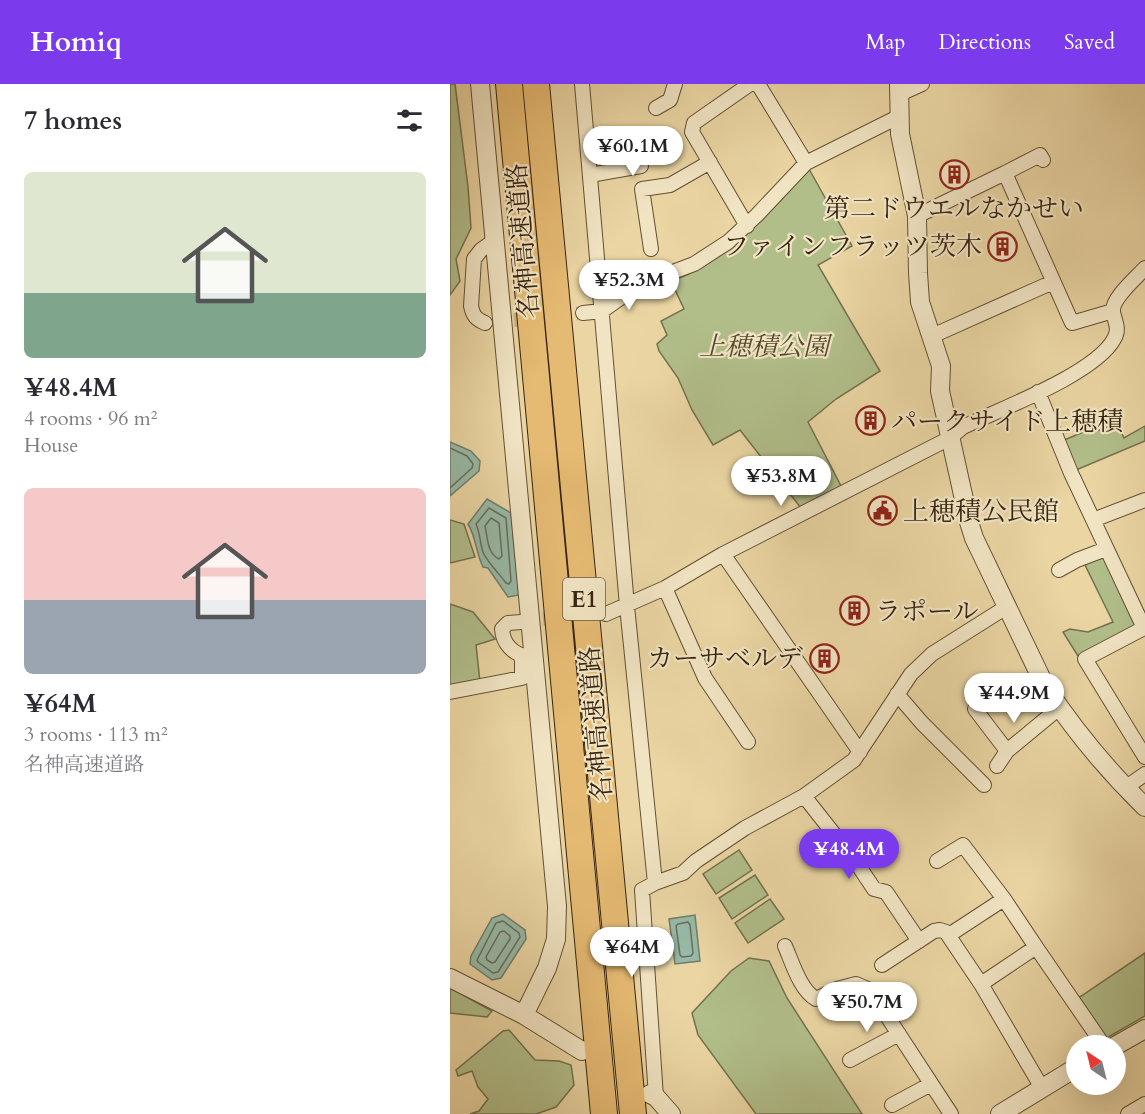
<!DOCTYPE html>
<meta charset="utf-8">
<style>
:root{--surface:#fff;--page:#f7f7f7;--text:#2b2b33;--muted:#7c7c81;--accent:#7c3aed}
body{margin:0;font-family:Cardo,"Noto Serif JP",serif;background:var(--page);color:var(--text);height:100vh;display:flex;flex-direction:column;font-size:22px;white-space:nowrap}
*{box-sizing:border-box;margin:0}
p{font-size:20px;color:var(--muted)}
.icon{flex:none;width:33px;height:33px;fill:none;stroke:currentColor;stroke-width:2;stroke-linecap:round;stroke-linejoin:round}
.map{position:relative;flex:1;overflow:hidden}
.side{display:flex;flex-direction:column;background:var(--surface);width:450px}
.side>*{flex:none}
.needle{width:39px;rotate:325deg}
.tools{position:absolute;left:616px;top:951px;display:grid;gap:12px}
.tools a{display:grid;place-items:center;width:60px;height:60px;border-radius:50%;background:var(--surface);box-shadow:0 6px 24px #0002;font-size:30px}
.price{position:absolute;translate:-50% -51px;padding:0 14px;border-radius:21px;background:#fff;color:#222;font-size:20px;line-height:39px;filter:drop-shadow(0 2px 3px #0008)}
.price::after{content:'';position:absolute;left:50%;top:36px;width:18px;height:14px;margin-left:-9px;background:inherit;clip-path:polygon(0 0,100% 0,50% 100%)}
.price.active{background:var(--accent);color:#fff}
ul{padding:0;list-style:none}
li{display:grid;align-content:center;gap:12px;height:318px;padding:0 24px}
li span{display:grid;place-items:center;height:186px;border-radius:9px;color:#555}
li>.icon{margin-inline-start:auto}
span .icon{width:108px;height:108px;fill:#fffc;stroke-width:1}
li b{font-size:26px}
h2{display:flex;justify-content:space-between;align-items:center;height:72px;padding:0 24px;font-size:26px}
header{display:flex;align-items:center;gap:36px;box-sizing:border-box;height:84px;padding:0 30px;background:var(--accent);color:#fff}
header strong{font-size:28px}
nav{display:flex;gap:33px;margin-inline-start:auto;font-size:21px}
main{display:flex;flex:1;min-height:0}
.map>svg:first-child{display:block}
.green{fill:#b1be8a;stroke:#74714e;stroke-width:1.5}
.water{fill:#98b9a7;stroke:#717d6b;stroke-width:1.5}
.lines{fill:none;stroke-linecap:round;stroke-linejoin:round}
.shore{stroke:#676e5c;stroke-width:1.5}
.minor-tunnel{stroke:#c6b286;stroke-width:14;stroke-dasharray:14 7;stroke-linecap:butt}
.minor-casing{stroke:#635036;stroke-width:16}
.tertiary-casing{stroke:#635036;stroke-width:20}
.motorway-casing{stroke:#362411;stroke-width:28}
.minor{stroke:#f1e4c3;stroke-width:14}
.tertiary{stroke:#f1e4c3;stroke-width:18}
.motorway{stroke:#e5ba72;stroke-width:26}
.labels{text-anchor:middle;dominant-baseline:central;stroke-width:4.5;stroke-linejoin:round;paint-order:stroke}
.shield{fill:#f1e4c3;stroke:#6e5e46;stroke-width:1.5}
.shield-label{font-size:24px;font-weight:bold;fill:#362411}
.poi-label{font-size:26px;fill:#362411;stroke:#f1e4c3;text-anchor:start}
.street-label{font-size:26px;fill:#362411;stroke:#f1e4c3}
.park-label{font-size:26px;font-style:italic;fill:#554a2f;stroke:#f1e4c3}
</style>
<header>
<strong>Homiq</strong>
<nav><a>Map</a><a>Directions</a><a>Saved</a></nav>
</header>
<main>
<section class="side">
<h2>7 homes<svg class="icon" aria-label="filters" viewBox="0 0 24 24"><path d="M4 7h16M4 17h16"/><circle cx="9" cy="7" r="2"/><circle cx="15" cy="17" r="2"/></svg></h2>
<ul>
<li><span style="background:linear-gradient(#dfe7d0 65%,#7fa58c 0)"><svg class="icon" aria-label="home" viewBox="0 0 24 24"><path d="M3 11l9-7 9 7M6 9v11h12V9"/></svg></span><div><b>¥48.4M</b><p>4 rooms · 96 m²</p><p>House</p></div></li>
<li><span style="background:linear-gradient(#f6c9c9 60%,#9aa5b1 0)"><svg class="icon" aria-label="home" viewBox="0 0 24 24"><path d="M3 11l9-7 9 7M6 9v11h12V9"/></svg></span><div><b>¥64M</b><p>3 rooms · 113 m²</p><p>名神高速道路</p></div></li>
</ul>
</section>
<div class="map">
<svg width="695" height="1030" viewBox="0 0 695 1030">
<rect width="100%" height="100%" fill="#ead5a3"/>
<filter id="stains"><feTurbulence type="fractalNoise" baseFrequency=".00333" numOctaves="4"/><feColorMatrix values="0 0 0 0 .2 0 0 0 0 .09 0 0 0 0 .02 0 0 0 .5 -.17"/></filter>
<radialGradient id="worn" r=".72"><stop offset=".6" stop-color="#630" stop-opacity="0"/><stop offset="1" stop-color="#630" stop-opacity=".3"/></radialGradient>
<path class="green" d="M0,0h5l13,103 3,41 -15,31 4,22 -10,14z
M359,85l43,77 -34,19 62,106 -44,28 -28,23 34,66 -41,20 -61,-78 -27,15 -21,-35 -14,-32 -19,-27 -2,-7 10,-9 -6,-14 23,-12 -14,-30c11,0 21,-6 30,-11 44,-24 76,-63 109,-99z
M667,339l7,15 21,-12v15l-69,29 -14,-29 33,-14 2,4z
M0,436l14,4 11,33 -25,6z
M649,473l8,3 29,61 -3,8 -55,27 -15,-24 7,-3 18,3 25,-10 -28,-57z
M0,520l23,8 22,27 -19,6 4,37 -30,9z
M289,766l13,20 -36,24 -13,-20z
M305,791l13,20 -36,24 -13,-21z
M320,815l14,20 -36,24 -13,-20z
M695,869v63l-40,23 -28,-40z
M299,874l20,3 18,37 75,116h-106l-58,-79 -6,-22 39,-42z
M0,904l42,23 -5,6 -37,-4z
M59,946l26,30 24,1 12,4 3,20 -18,22 -20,7h-66l9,-3 9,-12 -10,-12 -6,-16 -14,5 -2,-6 47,-39z"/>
<path class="water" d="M0,358l21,9 9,10 -1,10 -29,25z
M37,415l24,14 8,82 -11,2 -20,-29 -5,-1c-7,-14 -7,-30 -15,-43z
M53,830l22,16 1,9 -25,39 -9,2 -22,-16 1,-8 21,-38z
M245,831l5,46 -25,3 -6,-45z"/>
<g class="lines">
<path class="shore" d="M0,364l17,8 6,8 -1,4 -22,20
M39,424l17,10 5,63 -2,3 -3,-1c-5,-7 -21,-24 -23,-31 -3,-9 -3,-19 -7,-28z
M41,434l8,5 3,33 -3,3c-12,-6 -11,-20 -14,-33z
M53,837l16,12 1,4 -22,35 -5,1 -15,-11 -1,-2 19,-37z
M238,838l2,3 3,28 -2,3 -9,1 -2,-2 -4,-29 2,-2z
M54,847l6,5v3l-15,23 -3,1 -5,-3 -1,-3 14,-25z"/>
<path class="minor-tunnel" d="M43,238l90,-9
M72,537l70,-6"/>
<defs>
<path id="minor" d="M132,0l45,522 28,277
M308,0l48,79
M450,10l22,-10
M206,24l14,-8 5,-16
M555,89l35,-18 3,5
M140,91l51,-9
M467,132l88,-43 67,150 41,-12
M297,142l-55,-94 2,-9 56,-39
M201,165l-9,-60 28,-4 40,-23
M220,189l24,-9 34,-22 29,-27 49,-52 94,-47
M133,229l19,-2 31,-22 9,-4
M35,239c-9,-4 -12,-7 -14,-17l3,-47 7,-9 14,-10
M482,252l121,-54
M588,308l33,81 73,155 -59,31 60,98
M643,436l52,-20
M273,470l137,198
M609,486l18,-10 29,-11
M215,504l40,90 43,64
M156,530l59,-26 58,-34 227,-116 13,-11c37,-18 132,-53 151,-88 6,-10 1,-17 -1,-27 -2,-13 23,-34 32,-44
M71,538l-13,1 -6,6c1,15 11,25 26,28
M0,608l72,-14v-23
M447,610l25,29 62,62
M525,625l32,42
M547,682l10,-15 52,-43
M675,704l20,-14
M354,712l52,66 18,27 12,3 33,49
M487,777l26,-16 41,54
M499,851l55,-36 32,48
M335,862c7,16 15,44 31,53l21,-10 19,-5 14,6 81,124
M432,881l52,-34 6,-1 6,2 35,52 61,104
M531,900l55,-37 68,99
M400,976l49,-26
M206,1013l-14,-207 13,-7 28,-10 13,-12 49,-33 59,-32 50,-36 57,-86 21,-20 76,-48
M442,1021l39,-21
M678,1030l17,-10"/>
<path id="tertiary" d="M30,0l77,822 -1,33 -9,29 -23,47
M449,0l1,50 17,82 1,57 2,29 21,64 -1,25 29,131 5,16 71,148c29,44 62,84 100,121
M0,894l74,37 58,36
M665,962l30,-17
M200,1010l6,3 15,17
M550,1030l77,-47"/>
<path id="motorway" d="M59,0l95,1030
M86,0l97,1030"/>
</defs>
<use href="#minor" class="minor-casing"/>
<use href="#tertiary" class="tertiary-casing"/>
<use href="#motorway" class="motorway-casing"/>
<use href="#minor" class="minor"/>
<use href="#tertiary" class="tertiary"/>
<use href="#motorway" class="motorway"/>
</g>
<defs>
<symbol id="building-ring" viewBox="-11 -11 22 22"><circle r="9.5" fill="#f1e4c3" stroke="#8f2418" stroke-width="1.5"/><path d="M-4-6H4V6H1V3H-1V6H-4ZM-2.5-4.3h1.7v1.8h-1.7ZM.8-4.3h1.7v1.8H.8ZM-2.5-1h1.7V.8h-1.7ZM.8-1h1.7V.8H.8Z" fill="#8f2418"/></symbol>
<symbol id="civic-ring" viewBox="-11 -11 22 22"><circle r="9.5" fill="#f1e4c3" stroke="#8f2418" stroke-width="1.5"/><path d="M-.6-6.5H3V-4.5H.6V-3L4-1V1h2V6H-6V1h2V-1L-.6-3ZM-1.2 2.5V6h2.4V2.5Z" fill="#8f2418"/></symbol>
</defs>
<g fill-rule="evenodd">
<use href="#building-ring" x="488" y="74" width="33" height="33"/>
<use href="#building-ring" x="536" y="146" width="33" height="33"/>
<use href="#building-ring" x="404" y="320" width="33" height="33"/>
<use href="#civic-ring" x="416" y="410" width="33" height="33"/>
<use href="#building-ring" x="388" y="510" width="33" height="33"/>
<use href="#building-ring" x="358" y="558" width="33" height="33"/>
</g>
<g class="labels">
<rect class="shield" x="113" y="494" width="42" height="42" rx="4.5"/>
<g class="shield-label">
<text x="134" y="515">E1</text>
</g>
<g class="poi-label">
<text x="504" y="124" text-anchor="middle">第二ドウエルなかせい</text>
<text x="532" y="162" text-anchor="end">ファインフラッツ茨木</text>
<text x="441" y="337">パークサイド上穂積</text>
<text x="453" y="427">上穂積公民館</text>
<text x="425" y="527">ラポール</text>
<text x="353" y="574" text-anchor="end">カーサベルデ</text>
</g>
<g class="street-label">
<text transform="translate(73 157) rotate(-95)">名神高速道路</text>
<text transform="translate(146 640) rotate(-95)">名神高速道路</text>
</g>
<g class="park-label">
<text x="314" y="262">上穂積公園</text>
</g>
</g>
<rect width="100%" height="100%" filter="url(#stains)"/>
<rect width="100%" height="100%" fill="url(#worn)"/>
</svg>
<div class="tools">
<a><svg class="needle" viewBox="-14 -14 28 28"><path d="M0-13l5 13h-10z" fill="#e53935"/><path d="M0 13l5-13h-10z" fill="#7c7c81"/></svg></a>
</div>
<b class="price" style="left:183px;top:93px">¥60.1M</b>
<b class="price" style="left:179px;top:227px">¥52.3M</b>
<b class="price" style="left:331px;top:423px">¥53.8M</b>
<b class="price" style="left:564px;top:640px">¥44.9M</b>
<b class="price active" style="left:399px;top:796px">¥48.4M</b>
<b class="price" style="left:182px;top:894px">¥64M</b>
<b class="price" style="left:417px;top:949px">¥50.7M</b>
</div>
</main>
